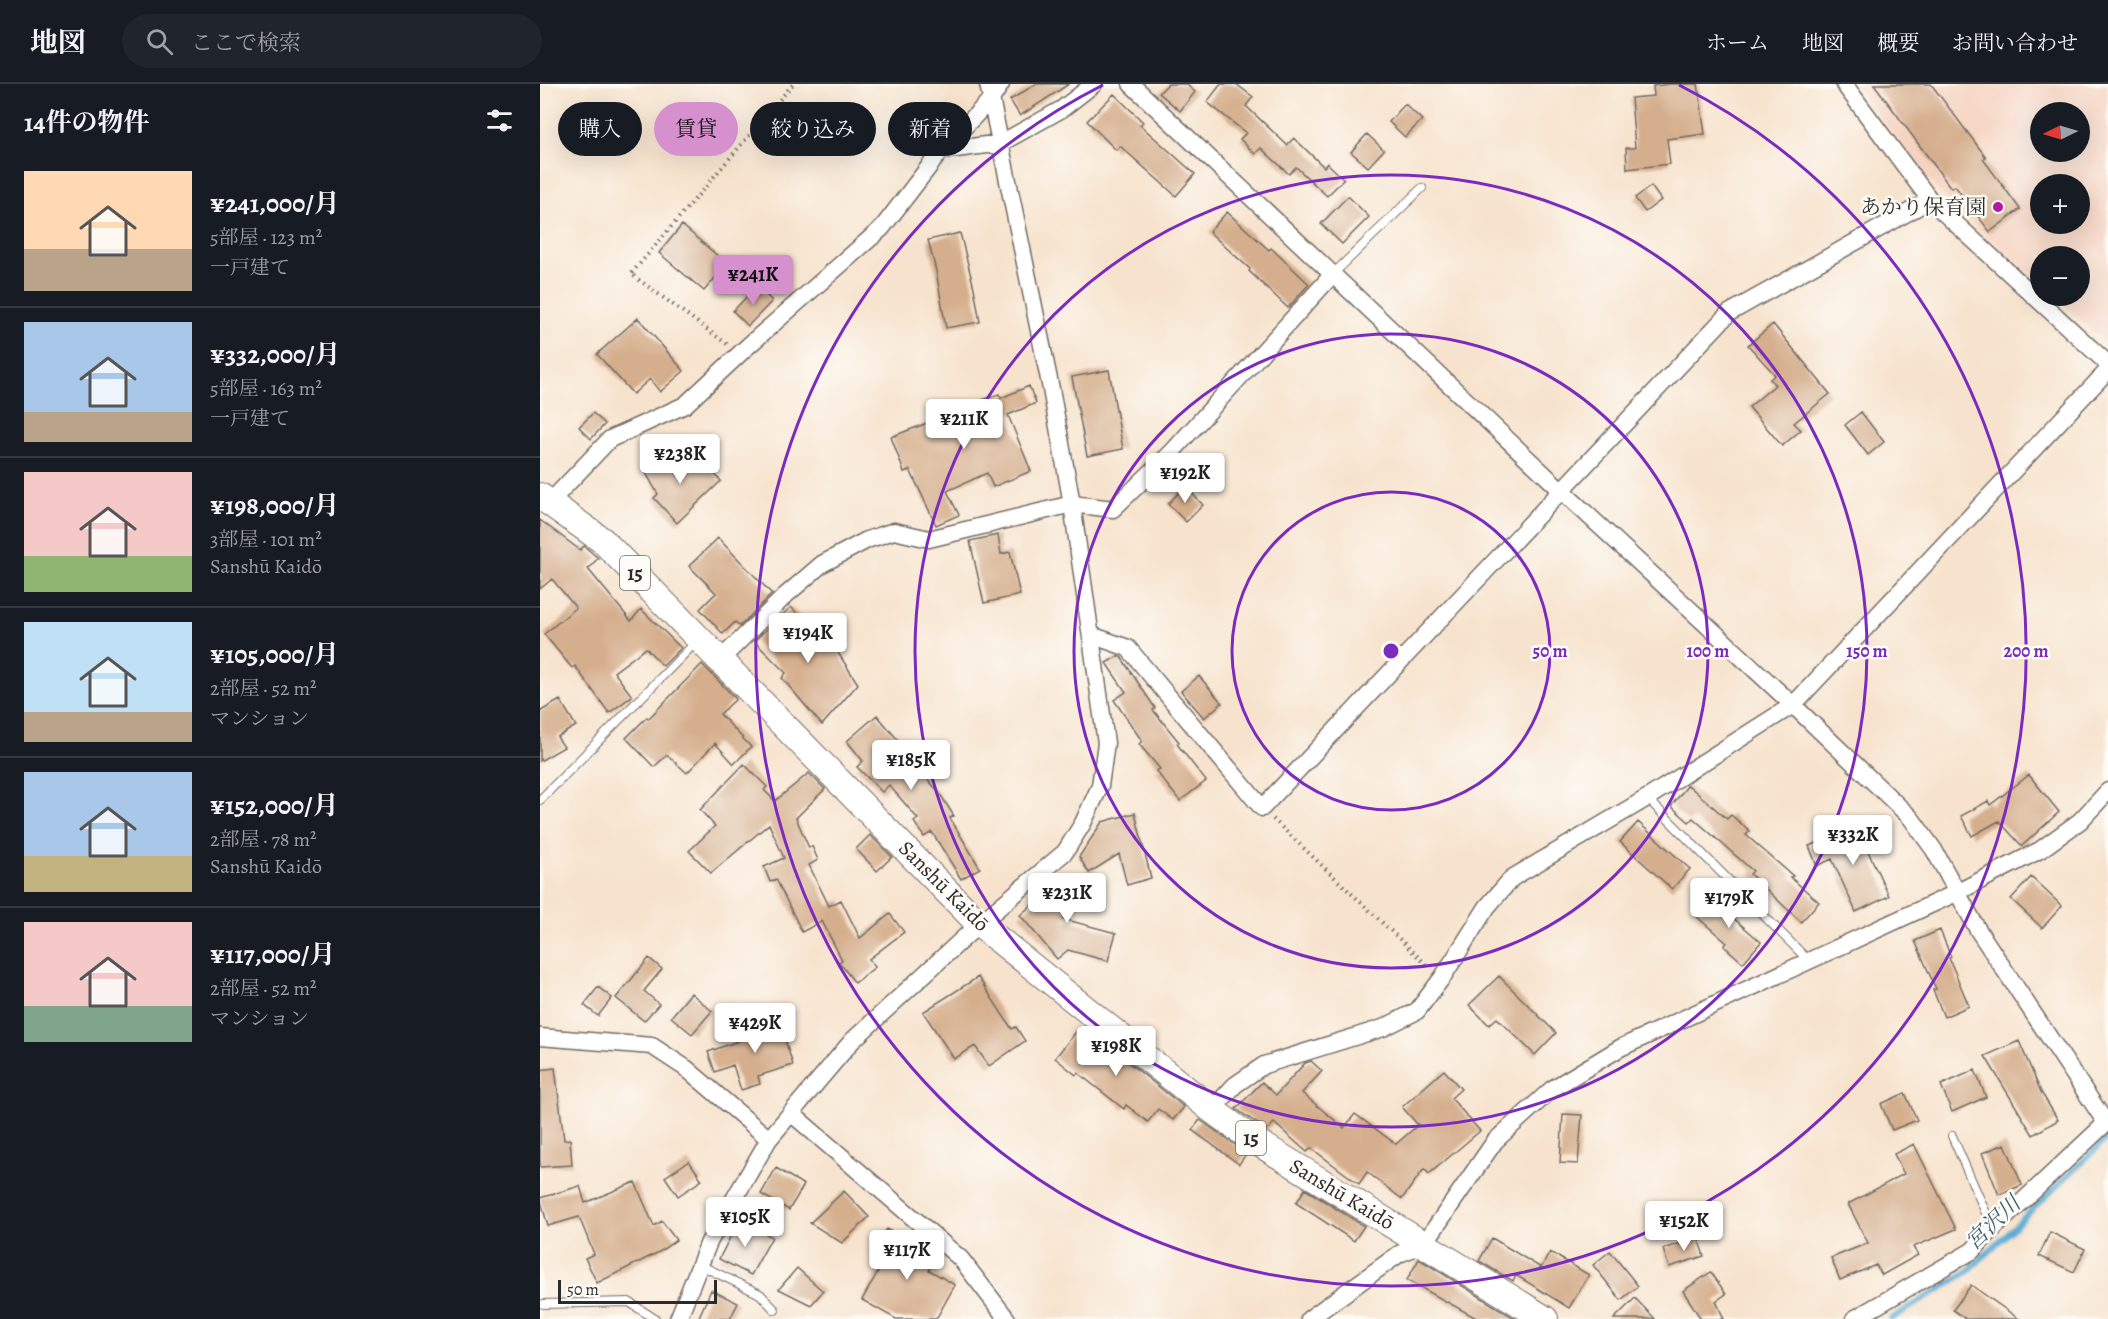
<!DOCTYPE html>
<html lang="ja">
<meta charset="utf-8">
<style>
:root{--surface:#171b24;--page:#20242c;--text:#f1f3f6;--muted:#9ea1a6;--line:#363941;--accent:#d690ce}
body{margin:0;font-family:Alegreya,"Noto Serif JP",serif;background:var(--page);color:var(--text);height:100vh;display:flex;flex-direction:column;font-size:22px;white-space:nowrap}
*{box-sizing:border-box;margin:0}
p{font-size:20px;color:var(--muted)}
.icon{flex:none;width:33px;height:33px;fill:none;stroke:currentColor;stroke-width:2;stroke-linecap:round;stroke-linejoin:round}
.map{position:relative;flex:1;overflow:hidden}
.side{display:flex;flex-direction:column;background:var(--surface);width:540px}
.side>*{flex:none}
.top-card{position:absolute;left:18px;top:18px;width:570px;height:54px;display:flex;gap:12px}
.needle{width:39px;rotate:265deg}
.tools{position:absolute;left:1490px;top:18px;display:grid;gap:12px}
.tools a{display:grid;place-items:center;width:60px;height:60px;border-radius:50%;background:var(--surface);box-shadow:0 6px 24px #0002;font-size:30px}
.scale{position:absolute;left:18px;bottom:15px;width:159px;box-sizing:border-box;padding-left:6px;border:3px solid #2b2b2b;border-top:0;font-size:16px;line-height:21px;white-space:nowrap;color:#2b2b2b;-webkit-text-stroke:4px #fdfcf7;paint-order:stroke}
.price{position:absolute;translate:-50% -51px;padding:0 14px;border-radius:6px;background:#fff;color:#222;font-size:20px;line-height:39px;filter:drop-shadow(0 2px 3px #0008)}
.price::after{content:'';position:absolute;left:50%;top:36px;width:18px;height:14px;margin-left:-9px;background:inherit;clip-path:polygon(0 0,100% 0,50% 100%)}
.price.selected{background:var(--accent);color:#111}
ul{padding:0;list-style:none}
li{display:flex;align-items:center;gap:18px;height:150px;padding:0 24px}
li+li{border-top:2px solid var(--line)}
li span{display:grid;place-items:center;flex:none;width:168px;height:120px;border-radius:0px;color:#555}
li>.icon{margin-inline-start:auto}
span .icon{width:72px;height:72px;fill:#fffc;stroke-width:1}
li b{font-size:26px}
h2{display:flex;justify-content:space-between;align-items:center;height:72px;padding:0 24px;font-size:26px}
.tag{padding:0 21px;border-radius:27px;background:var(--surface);box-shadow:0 6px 24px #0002;font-size:21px;line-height:54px}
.tag.selected{background:var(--accent);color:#111}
header{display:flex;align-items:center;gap:36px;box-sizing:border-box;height:84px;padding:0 30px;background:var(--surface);border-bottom:2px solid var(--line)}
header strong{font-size:28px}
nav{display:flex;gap:33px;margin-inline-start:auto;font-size:21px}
.search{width:420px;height:54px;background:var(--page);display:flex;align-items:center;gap:15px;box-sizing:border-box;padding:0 21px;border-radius:33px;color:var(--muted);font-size:22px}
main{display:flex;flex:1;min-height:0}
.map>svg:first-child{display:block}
.built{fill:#f5d3c1;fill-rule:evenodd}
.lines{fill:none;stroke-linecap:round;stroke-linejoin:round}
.stream{stroke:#59aad3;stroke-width:6}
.building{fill:#d5af8d}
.service-casing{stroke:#726b64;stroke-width:10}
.minor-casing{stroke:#726b64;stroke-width:19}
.primary-casing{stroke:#726b64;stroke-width:28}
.path{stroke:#726b64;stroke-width:4;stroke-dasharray:1.5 4.5;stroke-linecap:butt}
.service{stroke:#fff;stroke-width:8}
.minor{stroke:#fff;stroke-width:16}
.primary{stroke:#fff;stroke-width:26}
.ring{fill:none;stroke:#7b2cbf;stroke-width:3}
.poi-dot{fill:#b5179e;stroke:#fdfcf7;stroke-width:2}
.labels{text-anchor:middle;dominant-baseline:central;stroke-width:5;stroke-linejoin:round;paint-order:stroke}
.shield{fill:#fdfcf7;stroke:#6a6a68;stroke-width:1.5}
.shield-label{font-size:20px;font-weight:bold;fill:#2b2b2b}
.poi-label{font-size:21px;fill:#2b2b2b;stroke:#fdfcf7;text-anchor:end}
.street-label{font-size:21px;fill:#2b2b2b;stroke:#fdfcf7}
.water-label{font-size:22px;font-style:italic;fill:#3d5e6e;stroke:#fdfcf7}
.centre{fill:#7b2cbf;stroke:#fdfcf7;stroke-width:3}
.ring-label{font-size:18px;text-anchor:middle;font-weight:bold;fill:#7b2cbf;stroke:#fdfcf7;stroke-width:5;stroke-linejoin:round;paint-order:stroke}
</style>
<header>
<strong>地図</strong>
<div class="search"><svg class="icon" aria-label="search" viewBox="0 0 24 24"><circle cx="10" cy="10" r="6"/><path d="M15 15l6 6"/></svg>ここで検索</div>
<nav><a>ホーム</a><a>地図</a><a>概要</a><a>お問い合わせ</a></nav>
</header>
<main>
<section class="side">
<h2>14件の物件<svg class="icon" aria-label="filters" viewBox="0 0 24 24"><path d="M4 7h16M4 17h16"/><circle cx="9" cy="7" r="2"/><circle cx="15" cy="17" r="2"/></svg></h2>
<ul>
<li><span style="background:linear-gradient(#ffd9b3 65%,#b9a48a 0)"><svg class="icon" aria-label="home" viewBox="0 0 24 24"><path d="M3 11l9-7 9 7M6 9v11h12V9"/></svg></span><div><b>¥241,000/月</b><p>5部屋 · 123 m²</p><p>一戸建て</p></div></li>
<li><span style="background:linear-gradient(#a9c7e8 75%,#b9a48a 0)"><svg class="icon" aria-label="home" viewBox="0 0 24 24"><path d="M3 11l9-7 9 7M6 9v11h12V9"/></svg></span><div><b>¥332,000/月</b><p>5部屋 · 163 m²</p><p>一戸建て</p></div></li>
<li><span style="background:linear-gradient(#f6c9c9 70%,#8fb573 0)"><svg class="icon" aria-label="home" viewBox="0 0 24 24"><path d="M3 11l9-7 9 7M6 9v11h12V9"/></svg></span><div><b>¥198,000/月</b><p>3部屋 · 101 m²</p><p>Sanshū Kaidō</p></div></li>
<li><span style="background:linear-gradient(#bfe0f5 75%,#b9a48a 0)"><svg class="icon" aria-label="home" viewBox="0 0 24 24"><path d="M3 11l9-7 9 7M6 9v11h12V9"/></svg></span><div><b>¥105,000/月</b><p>2部屋 · 52 m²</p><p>マンション</p></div></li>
<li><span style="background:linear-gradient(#a9c7e8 70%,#c2b280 0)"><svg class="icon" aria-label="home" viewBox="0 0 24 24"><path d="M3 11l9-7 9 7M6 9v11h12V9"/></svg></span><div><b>¥152,000/月</b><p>2部屋 · 78 m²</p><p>Sanshū Kaidō</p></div></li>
<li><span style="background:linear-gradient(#f6c9c9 70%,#7fa58c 0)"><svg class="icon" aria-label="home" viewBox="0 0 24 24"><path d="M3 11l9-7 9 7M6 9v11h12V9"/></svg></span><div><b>¥117,000/月</b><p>2部屋 · 52 m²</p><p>マンション</p></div></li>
</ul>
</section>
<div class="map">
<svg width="1568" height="1235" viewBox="0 0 1568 1235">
<rect width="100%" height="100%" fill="#fdfcf7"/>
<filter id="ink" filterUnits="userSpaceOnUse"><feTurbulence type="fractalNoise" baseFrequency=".0167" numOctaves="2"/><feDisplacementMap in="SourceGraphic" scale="12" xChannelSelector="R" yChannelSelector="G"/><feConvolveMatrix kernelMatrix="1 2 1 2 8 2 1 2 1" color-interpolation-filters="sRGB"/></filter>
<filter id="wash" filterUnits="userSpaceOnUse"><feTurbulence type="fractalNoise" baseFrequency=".008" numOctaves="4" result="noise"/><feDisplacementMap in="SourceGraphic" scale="24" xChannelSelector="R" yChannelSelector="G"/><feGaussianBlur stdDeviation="1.35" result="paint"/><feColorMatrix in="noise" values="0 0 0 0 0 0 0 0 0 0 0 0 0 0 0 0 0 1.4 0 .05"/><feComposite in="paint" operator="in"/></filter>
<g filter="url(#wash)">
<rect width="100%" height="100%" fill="#f7e3cd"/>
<path class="built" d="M1315,0h253v261l-54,-49h25v-40h-39v27l-102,-92zM1500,28h39v40h-39zM1500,100h39v40h-39z"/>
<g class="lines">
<path class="stream" d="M1351,1235l75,-46 142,-136"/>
</g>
<g id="blocks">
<path class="building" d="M496,0h33l-49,32 -10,-16z
M628,0h18l9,8 -15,19 -21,-18z
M681,0h15l17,13 -7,9 41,39 7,-7 30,29 3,-4 17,16 -17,17 -31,-29 -7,7 -28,-26 -6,6 -15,-15 6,-6 -39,-31z
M1131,0h27l7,50 -38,5 3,25 -43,5 -1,-21h9l-4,-50 23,-2 -1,-10z
M1334,0h57l55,73 -3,2 37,50 -30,23 -35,-46 -4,2z
M574,10l29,28 -3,3 55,49 -19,22 -56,-50 -4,4 -29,-29z
M865,20l17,16 -17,17 -16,-15z
M827,50l17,16 -16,17 -17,-15z
M1111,102l10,14 -16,12 -10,-14z
M808,112l21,21 -27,27 -21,-20z
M687,128l42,38 2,-2 38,36 -21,24 -39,-37 1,-2 -41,-37z
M142,141l45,39 -23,27 -45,-38z
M420,149l14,55 6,34 -34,6 -10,-57 -8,-31z
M217,202l15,15 -24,25 -15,-15z
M98,234l46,53 -24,21 -10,-13 -17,15 -36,-40z
M1233,240l57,70 -36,29 7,7 -19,16 -33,-39 26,-22 -5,-6 5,-4 -27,-30z
M569,286l14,79 -36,7 -15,-79z
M489,302l7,17 -28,12 23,56 -38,16 -6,-14 -40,18 12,24 -23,10 -26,-55 -6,2 -13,-35 62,-24 -1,-2 47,-17 2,4z
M1321,328l23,30 -16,13 -23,-30z
M53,329l12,11 -14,15 -12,-12z
M125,369l13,23 20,-20 23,25 -44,42 -23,-25 4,-4 -16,-28z
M645,402l18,19 -17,17 -18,-18z
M0,436l40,30 4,-4 14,12 -10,11 43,52 10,-12 40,39 -18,18 -17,-18 -32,24 18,24 -23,17 -34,-47 -3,2 -28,-34 32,-26 -24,-29 -12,10z
M458,451l3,19 9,-2 10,43 -36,8 -14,-62z
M178,454l54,56 -32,32 -5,-4 -12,12 -23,-25 16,-16 -27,-27z
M251,523l31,31 4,-4 32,50 -36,41 -40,-47 4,-5 -32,-32z
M578,572l3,1 34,51 -2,2 26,32 -2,2 29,37 -26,20 -24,-30 4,-2 -21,-25 3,-3 -28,-41 12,-8 -20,-29z
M162,580l34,35 -16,15 31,33 -17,17 -19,-21 -28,30 -20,-18 -13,12 -28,-29 21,-21 1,2z
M659,592l23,27 -18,15 -23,-27z
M20,616l16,26 -19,11 7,10 -24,14v-51l1,1z
M337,631l25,30 -7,6 22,23 3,-3 18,20 16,25 -4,2 30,50 -19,11 -29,-47 -8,5 -10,-15 4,-3 -29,-34 -7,7 -25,-25 6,-6 -16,-20z
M204,680l23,23 -3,3 11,11 34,-28 16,16 -29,29 13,30 3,-2 6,14 -9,5 20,41 12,-6 19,38 30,-24 14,18 -35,27 6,8 -20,16 -16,-21 3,-2 -20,-39 -20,11 -26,-53 -6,3 -6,-15 20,-9 -15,-34 -58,49 -22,-22 26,-25 -15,-16z
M1489,691l30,37 -37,34 -23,-25 -27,15 -11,-20 27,-15 2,4z
M1148,701l39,34 4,-4 19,16 -4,4 47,41 -3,1 29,25 -18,20 -51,-48 3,-3 -60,-53 -4,4 -18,-16z
M595,729l16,65 -24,7 -8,-31 -30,19 -10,-16 23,-35z
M1098,738l52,47 -18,20 -52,-47z
M1322,740l8,19 -5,2 24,51 -33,16 -24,-53 -15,7 -8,-20z
M330,751l22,22 -15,14 -21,-22z
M528,791l19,23 -24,21 53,14 -8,28 -40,-11 -11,9 -37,-44z
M1491,793l31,29 -20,22 -31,-29z
M1173,812l20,17 -3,2 31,27 -18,21 -19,-17 3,-3 -31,-27z
M1400,846l11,27 -2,1 20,48 -25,11 -11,-27 3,-1 -21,-48z
M109,874l13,11 -18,22 15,13 -15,17 -28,-23z
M959,892l57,57 -21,22 -38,-37 -8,7 -20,-20z
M438,893l34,52 4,-2 9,14 -36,25 -14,-20 -21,13 -31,-47z
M58,903l14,11 -14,18 -14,-11z
M151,909l21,18 -20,23 -21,-17z
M238,934l15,47 -35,11 2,8 -19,6 -8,-25 -18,7 -7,-20 41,-15 -3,-8z
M540,943l29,23 1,-2 74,59 -11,13 -15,-11 -10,13 -22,-17 -2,4 -46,-36 -2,2 -21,-17z
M1479,957l22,51 17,28 -25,15 -48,-79z
M771,977l11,10 -20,22 42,35 11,-14 41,30 22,-19 -16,-18 42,-37 17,19 -10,9 29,33 -51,43 -5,-5 -22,30 -35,-27 -8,12 -48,-36 -4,4 -33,-29 -7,7 -31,-21 26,-27 14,13 29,-32z
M15,984l9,72 6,-1 2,26 -32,2v-97z
M1435,986l11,27 -34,15 -11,-27z
M1365,1009l12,27 -25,10 -11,-26z
M1023,1030l19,1 -4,49 -18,-1z
M660,1036l47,33 -8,11 -47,-34z
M1374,1060l42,85 -43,18 5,8 -36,20 -6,-10 -36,15 -9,-22 37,-15 -20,-39 56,-30 -10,-20z
M1465,1060l17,41 -23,10 -17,-42z
M149,1077l13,19 -24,16 -13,-19z
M236,1084l28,17 -15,25 -28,-16z
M95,1098l19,44 8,-5 14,19 -17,12 -62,31 -12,-25 9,-4 -15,-37 -31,9 -8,-28 40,-12 5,17z
M765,1105l59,37 -10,15 -58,-38z
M304,1107l25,26 -27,26 -32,-20z
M199,1136l33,17 -21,38 -32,-16z
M347,1145l50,28 -8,13 26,15 -19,34h-40l-34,-19 19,-34 -8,-5 6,-11 -4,-2z
M1510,1148l35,17 -11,23 -35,-16z
M952,1154l49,30 9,-16 39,23 -20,33 -53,-33 -3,6 -34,-20z
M1158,1154l6,18 -35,11 -6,-18z
M1070,1167l28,35 -17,14 -28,-35z
M879,1175l97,60h-38l-71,-39z
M257,1184l26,23 -12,14 -32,-16z
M1171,1188l15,22 -10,7 8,18h-23l-18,-28z
M1431,1201l48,34h-53l-13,-9z
M171,1206l27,13 -8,16h-32z
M1095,1214l20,21h-41z"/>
</g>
</g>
<g filter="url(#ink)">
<use href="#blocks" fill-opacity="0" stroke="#726b64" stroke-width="1.5"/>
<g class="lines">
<defs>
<path id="service" d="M793,190l89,-86
M1107,714l162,163
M0,716l158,-160
M1412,1052l41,93
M160,1181l60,29 15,16
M3,1220l86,-2 26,17"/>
<path id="minor" d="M591,0l431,407 231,214 118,113 23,32 44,80 128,193 2,-1
M1304,0l86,116 178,164
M401,67l60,-8 61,-34 32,-25
M10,418l60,-63 75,-34 63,-59 134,-118 59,-77 51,-53 9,-14
M551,551l37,13 134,160 467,-495 201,-113
M180,576l66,-65 36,-31 45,-24 27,-9 35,8 143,-35 41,5 59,-57 161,-178
M0,953l112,9 35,23 82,70
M672,1026l23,-25 29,-20 119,-37 34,-17 25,-33 45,-71 25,-29 135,-80 146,-93 315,-335
M251,1029l170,146 46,60
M138,1235l31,-77 60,-103 83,-98 127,-117 86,-72 18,-29 17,-37 6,-43 -34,-239 -21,-115 -63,-305
M769,1235l90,-65 25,-10 71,-103 57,-52 68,-41 336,-155 84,-43 40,-29 28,-30
M1314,1235l118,-68 21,-22 113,-106"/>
<path id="primary" d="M0,412l63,45 376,383 233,186 37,27 296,182"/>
</defs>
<use href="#service" class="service-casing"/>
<use href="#minor" class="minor-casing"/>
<use href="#primary" class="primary-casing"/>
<path class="path" d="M187,260l-96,-70 162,-190
M733,735l156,148"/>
<use href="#service" class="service"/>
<use href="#minor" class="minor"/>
<use href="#primary" class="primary"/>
</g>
</g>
<g class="ring">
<circle cx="851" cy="567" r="159"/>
<circle cx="851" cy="567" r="317"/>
<circle cx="851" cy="567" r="476"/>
<path d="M1139 1A635 635 0 1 1 563 1"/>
</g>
<circle class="poi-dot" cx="1458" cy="123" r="6"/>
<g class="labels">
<g class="shield">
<rect x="80" y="472" width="30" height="34" rx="4.5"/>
<rect x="696" y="1037" width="30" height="34" rx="4.5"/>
</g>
<g class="shield-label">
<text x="95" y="489">15</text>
<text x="711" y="1054">15</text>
</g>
<g class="poi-label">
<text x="1446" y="123">あかり保育園</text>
</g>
<g class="street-label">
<text transform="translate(404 802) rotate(45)">Sanshū Kaidō</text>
<text transform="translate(802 1110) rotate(31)">Sanshū Kaidō</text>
</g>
<g class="water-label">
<text transform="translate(1453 1139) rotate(-44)">宮沢川</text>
</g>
</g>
<circle cx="851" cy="567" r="9" class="centre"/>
<g class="ring-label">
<text x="1010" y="573">50 m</text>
<text x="1168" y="573">100 m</text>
<text x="1327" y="573">150 m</text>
<text x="1486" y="573">200 m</text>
</g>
</svg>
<div class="tools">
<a><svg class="needle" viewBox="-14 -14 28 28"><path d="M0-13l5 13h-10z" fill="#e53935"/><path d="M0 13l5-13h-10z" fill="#9ea1a6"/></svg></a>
<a>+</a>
<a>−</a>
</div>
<div class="scale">50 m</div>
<b class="price selected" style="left:213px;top:222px">¥241K</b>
<b class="price" style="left:424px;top:366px">¥211K</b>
<b class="price" style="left:140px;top:401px">¥238K</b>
<b class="price" style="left:645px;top:420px">¥192K</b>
<b class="price" style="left:268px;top:580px">¥194K</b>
<b class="price" style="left:371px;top:707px">¥185K</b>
<b class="price" style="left:1313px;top:782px">¥332K</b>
<b class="price" style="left:527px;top:840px">¥231K</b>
<b class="price" style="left:1189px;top:845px">¥179K</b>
<b class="price" style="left:215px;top:970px">¥429K</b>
<b class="price" style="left:576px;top:993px">¥198K</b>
<b class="price" style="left:205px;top:1164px">¥105K</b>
<b class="price" style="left:1144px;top:1168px">¥152K</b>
<b class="price" style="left:367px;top:1197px">¥117K</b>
<div class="top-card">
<a class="tag">購入</a>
<a class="tag selected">賃貸</a>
<a class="tag">絞り込み</a>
<a class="tag">新着</a>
</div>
</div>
</main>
